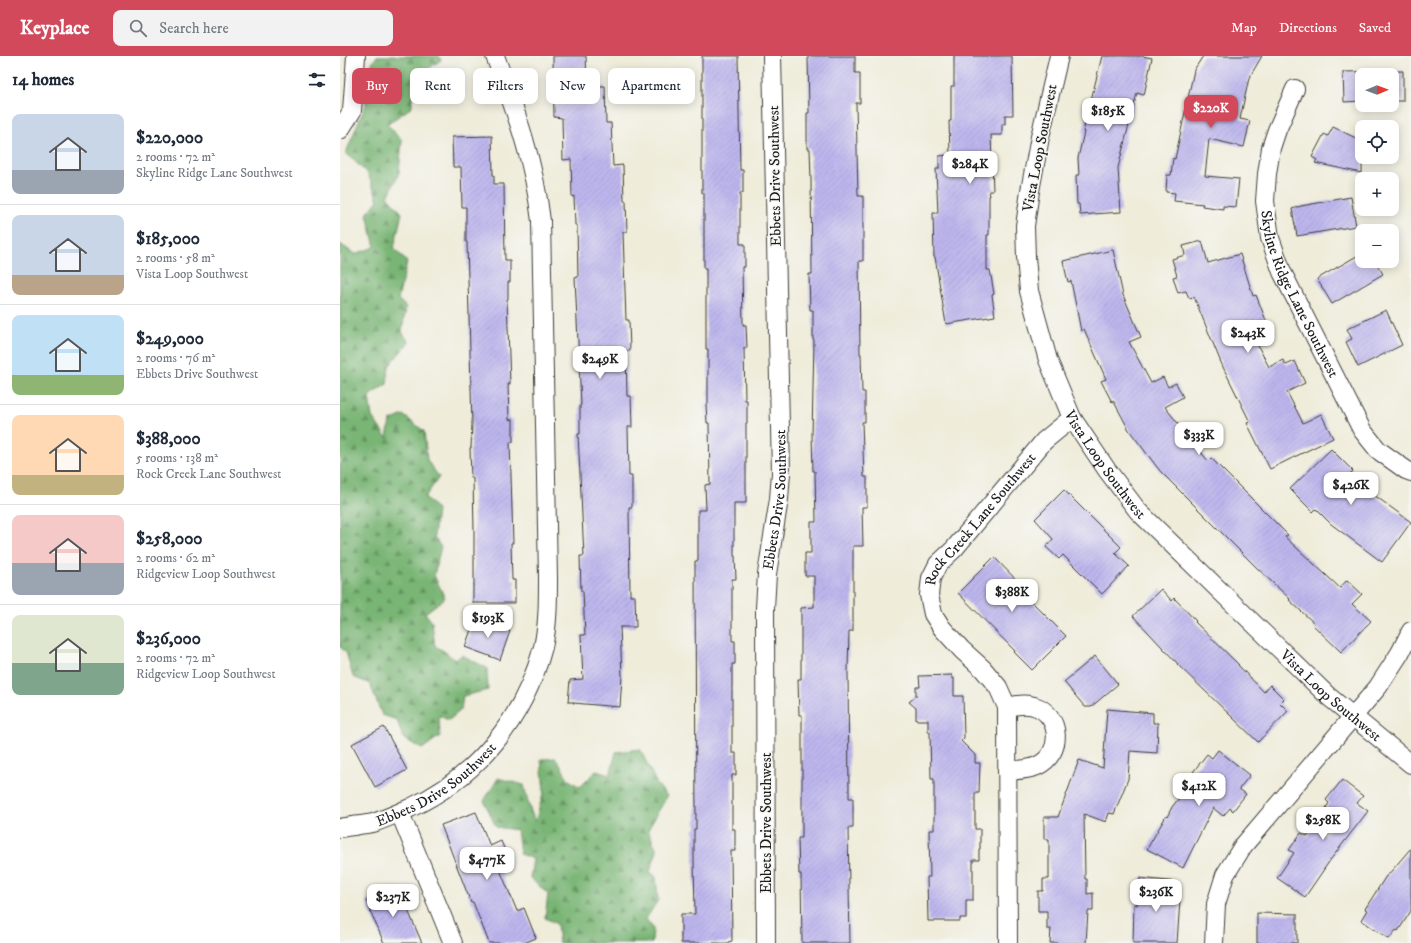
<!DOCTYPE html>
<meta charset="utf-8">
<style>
:root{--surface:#fff;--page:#f2f2f3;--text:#1f2937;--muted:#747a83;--line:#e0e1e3;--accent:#d1495b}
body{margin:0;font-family:"IM FELL DW Pica",serif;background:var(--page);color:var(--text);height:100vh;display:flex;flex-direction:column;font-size:15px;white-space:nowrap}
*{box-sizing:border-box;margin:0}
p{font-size:13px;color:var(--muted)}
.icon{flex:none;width:22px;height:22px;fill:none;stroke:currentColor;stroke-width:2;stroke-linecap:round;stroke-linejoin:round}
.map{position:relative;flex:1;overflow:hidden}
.drawer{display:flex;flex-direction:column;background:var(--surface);width:340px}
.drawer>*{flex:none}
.hud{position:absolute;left:12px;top:12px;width:380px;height:36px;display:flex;gap:8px}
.needle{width:26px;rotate:89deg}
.tools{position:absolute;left:1015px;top:12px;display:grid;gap:8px}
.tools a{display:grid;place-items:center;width:44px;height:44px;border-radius:8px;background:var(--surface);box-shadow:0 2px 10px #0003;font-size:20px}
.price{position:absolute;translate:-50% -34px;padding:0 9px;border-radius:8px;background:#fff;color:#222;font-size:13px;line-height:26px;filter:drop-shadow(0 1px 2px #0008)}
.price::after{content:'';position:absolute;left:50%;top:24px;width:12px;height:9px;margin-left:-6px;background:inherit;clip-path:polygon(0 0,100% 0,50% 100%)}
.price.selected{background:var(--accent);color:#fff}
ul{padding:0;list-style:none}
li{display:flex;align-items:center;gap:12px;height:100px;padding:0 12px}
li+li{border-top:1px solid var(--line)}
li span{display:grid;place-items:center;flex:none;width:112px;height:80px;border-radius:8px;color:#555}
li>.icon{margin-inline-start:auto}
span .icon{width:48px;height:48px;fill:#fffc;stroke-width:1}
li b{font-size:17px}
h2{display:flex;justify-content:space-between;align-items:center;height:48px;padding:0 12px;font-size:17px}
.pill{padding:0 14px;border-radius:8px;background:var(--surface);box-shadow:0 2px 10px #0003;font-size:14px;line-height:36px}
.pill.selected{background:var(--accent);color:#fff}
header{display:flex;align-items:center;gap:24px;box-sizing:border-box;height:56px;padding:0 20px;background:var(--accent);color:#fff}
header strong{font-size:19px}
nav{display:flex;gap:22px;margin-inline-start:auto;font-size:14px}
.search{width:280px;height:36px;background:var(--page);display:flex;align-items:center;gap:10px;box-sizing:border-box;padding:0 14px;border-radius:8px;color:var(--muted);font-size:15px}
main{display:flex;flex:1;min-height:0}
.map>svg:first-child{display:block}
.forest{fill:url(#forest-firs);stroke:#4a6848}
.building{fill:url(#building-hatch)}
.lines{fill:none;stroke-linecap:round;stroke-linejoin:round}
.street-casing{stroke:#3c3b38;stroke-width:20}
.street{stroke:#fff;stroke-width:18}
.labels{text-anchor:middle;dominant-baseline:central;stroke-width:3;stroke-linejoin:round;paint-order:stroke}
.street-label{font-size:15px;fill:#1c1c1c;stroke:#f6f6f2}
</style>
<header>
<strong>Keyplace</strong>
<div class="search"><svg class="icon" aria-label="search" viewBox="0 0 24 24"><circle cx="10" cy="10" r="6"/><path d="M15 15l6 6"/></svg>Search here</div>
<nav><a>Map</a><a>Directions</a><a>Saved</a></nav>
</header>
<main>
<section class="drawer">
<h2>14 homes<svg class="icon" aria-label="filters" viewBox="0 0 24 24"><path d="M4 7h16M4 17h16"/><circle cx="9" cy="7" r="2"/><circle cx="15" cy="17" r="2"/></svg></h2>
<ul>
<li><span style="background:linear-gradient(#c9d6e8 70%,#9aa5b1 0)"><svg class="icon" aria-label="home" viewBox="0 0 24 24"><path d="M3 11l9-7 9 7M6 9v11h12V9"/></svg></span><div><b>$220,000</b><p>2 rooms · 72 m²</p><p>Skyline Ridge Lane Southwest</p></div></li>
<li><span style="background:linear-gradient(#c9d6e8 75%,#b9a48a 0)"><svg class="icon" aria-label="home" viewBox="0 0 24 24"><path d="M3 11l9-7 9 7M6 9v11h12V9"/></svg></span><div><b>$185,000</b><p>2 rooms · 58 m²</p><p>Vista Loop Southwest</p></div></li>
<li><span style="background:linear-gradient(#bfe0f5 75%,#8fb573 0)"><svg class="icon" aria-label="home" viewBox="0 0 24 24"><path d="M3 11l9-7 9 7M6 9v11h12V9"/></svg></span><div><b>$249,000</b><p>2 rooms · 76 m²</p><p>Ebbets Drive Southwest</p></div></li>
<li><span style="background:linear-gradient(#ffd9b3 75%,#c2b280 0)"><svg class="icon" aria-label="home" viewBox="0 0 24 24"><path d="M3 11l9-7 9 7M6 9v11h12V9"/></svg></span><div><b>$388,000</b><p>5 rooms · 138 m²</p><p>Rock Creek Lane Southwest</p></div></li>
<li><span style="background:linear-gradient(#f6c9c9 60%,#9aa5b1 0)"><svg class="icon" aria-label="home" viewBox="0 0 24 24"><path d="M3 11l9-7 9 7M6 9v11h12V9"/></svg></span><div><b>$258,000</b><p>2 rooms · 62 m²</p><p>Ridgeview Loop Southwest</p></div></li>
<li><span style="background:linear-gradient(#dfe7d0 60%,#7fa58c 0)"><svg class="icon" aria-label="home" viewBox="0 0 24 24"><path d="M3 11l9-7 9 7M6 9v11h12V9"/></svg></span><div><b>$236,000</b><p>2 rooms · 72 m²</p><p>Ridgeview Loop Southwest</p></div></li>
</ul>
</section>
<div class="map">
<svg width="1071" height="887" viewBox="0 0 1071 887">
<defs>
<pattern id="forest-firs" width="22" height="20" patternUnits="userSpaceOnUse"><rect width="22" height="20" fill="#79b574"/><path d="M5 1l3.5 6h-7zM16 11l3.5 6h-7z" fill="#62925e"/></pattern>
<pattern id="building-hatch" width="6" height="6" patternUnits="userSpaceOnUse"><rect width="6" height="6" fill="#bdb6ed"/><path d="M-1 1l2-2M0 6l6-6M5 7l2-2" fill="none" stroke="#a29ccb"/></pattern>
</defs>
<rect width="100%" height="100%" fill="#f6f6f2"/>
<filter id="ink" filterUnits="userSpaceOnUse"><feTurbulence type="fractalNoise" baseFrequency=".025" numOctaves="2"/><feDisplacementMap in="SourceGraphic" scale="8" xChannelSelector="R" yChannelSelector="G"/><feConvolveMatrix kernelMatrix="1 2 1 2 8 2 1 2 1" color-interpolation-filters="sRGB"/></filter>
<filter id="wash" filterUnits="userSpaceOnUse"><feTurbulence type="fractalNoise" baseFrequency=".012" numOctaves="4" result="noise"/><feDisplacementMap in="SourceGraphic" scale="16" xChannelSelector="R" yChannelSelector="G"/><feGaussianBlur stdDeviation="0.9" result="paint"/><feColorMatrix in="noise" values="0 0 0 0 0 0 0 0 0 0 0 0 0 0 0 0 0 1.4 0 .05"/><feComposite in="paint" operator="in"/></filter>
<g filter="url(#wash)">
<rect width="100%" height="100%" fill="#efecda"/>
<path class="forest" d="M37,0h62l2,4 -29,20v27l-25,17 15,16 -3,33 -11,24 14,16 -8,35 13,14 -9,37 8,8 -4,25 7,10 -20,24 -2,18 -18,12 3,21 15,21 3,-17 13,-6 21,16 3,29 12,17 -14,20 12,13 -3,27 7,10 -7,28 11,23 -20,15 7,9 3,24 9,5 11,9 7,-5 25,13 1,22 -25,6 -2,14 -12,10 -10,-4 1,20 -18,13 -19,-11 -6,-18 -15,-5 -12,-31 -17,-7 -7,-25 -6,-5v-403l15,10 20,-7 -8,-33 11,-14 -10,-26 -22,-21 11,-28 9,-20 -4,-19 9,-21z
M300,693l17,35 10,12 -19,34 9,21 -7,20 6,6 2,23 -12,19 7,9 -1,15h-64l2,-2 -9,2h-22l-2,-19 -12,-6 3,-24 -18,-16 3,-19 -13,-5 -3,-24 -21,-3 -12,-26 14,-23 26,7 5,21 6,16 9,-31 -3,-32 15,-1 13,22 11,7 16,-16 14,4 6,-23z"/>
<g id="blocks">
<path class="building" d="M213,0h33l1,30h18l1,37h5l2,43 10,-1 1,36h2l1,31h-4l3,88h3l1,31h-4l1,45h4l1,31h-4l1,49h3v31h-3l1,89h5l1,31h-16l2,49 -2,31 -47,-4 1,-1h-6l2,-22 13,-1 -2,-44h4l-2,-44h-2l-1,-35h4l-6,-122h2v-29h1l-6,-127 3,-1 -1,-52h-2l-1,-29 -2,1 -1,-38 -8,1 -1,-42 -8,-1z
M362,0h36l2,114h3v23h-3v51h5v23h-3l1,58h3l1,23h-3l1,52h2v23h-1v80h-12v53h1l1,23h-4v62h3v23h-3v89h4v22h-4v54h3v22h-4l1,90 -4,1v1h-47v-29h14l-1,-54v-31h2l-1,-268h3v-51h8l-1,-25 5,-1 -1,-61h-2l-1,-19h2v-55h-2v-81h-2v-75h-2z
M468,0h47v17h5v30h-4l2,93h5v65h-4l1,93h1l1,38h3v30h-3l2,55h3v30h-5l1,39h-10v85h-4l-1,38 1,129h4v30h-5l2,115h-48l-1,-69h-2l-1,-36h4v-123h-3l-1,-36h3v-71l13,-1v-31h-9v-23h6v-31h5l-1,-51h-2l-1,-36 2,-95h-1v-30h-3l-1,-36h3l-1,-95 -1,-30h-3v-36h2z
M614,0h58l1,59h-8v9h-3v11h-11l2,56h-4l1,5h-1v39h-2v35h3l4,24 -2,1 3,21 -49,8 -11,-67h-1l-1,-44h5l-2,-44h3v-13l11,-1 -1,-34h2v-35h3z
M762,0h40l10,2 -8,37 -7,-2 -19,75 3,44 -41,3 -1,-11h-2l-1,-29h3l-1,-17 6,-26h-1z
M863,0h59l-13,22 -9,41 10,2 -6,26 -35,-8 -4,37 34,3 -3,28 -13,-1v3l-21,-3 1,-2 -29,-3 1,-8 -9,-1 1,-17h4l2,-17 2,1 19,-89z
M1063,15v30h-11v-26h-30v26l-18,1 -1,-30z
M993,71l29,14v32l-47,-10 2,-3 -5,-3 12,-23 4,2z
M152,80l1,39h1v9h10l1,76h5v22h-2v17h-1l3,85h-2l1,36 4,-1v23h-3l3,101h-2l1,37h3v23h-42v-18h1v-54l-1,-53h-2l-1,-30h1l1,-24 -5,-182h-1v-35h-4l-1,-40h-8l-1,-30z
M1011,141l5,29 -59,10 -5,-27 9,-3z
M862,185l6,22 32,-9 13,42 3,-1 17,43 -15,8 11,21 14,-7 3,5 9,-4 10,22 -18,9 16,31 18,-9 12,24 -63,31 -23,-46 3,-1 -28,-57 -28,-68 -5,1 -3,-7 -8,2 -5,-16 4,-1 -5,-17 13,-4 -2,-9z
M773,194l10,45 18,42 -12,5 22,41 12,-6 5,10 8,-4 7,14 -18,10 43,54 3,-3 77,77 -3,2 55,51 7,-8 15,14 -10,10 19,17 -30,31 -28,-27 1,-2 -25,-23 1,-1 -34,-32 -96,-96 -31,-41 -16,-30 -1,2 -11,-21 5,-2 -22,-50 -3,2 -10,-50 -3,1 -5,-21z
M1022,197v8h13l8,13 -51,30 -15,-25z
M1046,254l16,35 -44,22 -12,-25 6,-3 -5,-10z
M991,393l22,22 -5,5 63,46 -29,40 -51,-38 -15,-15 -3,3 -23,-23z
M724,434l57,57 -6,6 14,13 -27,28 -39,-39 -4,4 -13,-12 7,-8 -18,-20z
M654,501l38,39 -3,3 37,37 -34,34 -18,-18 1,-1 -57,-58z
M821,533l11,12 2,-3 22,23 -1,1 44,43h-1l26,27 6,-7 14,14 -4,4 8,8 -30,31 -81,-78h1l-45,-48z
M135,562l35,13 -10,29 -35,-13z
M755,600l23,28 -27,23h-6l-21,-25z
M612,619v3h2v18h9l1,42 -3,3 14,14v8h5l-1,30h-4v36h5v20h-1v11h-6v40h-7v18h-6v3h-32l-1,-44h3l-1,-47h5v-51h-3l-1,-47h-2v-12h-12v-12l-7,-6 7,-6v-9h4l-1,-11z
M767,653l46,4v10h5l-1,30 -27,-2 -2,28 -14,35 -5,-1 -3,9 -22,-8 1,65h2v15l6,-1v18h-5l-2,32h-36l1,-14h-4v-18h-9v-20h5v-12h6v-40h-5v-22h14l21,-57 24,8z
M44,671l23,43 -32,17 -23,-43z
M878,694l32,25 -11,14 7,5 -13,17 -3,-3 -7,8 -10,-8 -30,60 -36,-19 19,-33 1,1 5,-10 25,-32 -4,-3 14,-18 5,4z
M1002,724l21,16 -6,7 11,8 -37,48 -26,38 -28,-19 17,-25 -5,-3 12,-17 6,3 7,-9 11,8 13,-15 -12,-12 3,-5 -3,-3z
M136,756l14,34 11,-5 10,25 -11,4 17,41 7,-3 12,30 -12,5h-35l-16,-41 -2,1 -30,-78z
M1071,792v63l-13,20 -2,-1 -7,9 -28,-19 6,-10 -2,-1 21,-33h1z
M800,822l37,4 -2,18h5l-3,43h-44l1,-39 3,1z
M58,831l24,56h-38l-18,-42z
M917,857l40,1v29h-40z"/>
</g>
</g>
<g filter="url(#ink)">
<use href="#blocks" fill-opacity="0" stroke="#3c3b38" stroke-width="1"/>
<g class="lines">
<defs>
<g id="street">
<path id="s1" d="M719,0l-19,81 -10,54 -5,35 1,31 3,34 19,69 24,58 35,52 31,41 190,185 83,68"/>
<path id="s2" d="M955,33l-18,41 -6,18 -4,26 -2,27 5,37 12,34 80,158 16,20 28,20 5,2"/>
<path d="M0,74l12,-19 4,-55"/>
<path d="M667,651c9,-2 18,-4 27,-1 27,8 30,48 3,60 -9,4 -20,4 -30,5"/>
<path d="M60,757l53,130"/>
<path id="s3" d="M0,772c11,-2 22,-3 33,-5 12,-4 25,-10 37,-15 67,-31 114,-89 133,-161 5,-22 5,-46 5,-69l-7,-357c-7,-61 -25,-109 -46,-165"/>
<path id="s4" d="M426,887l-1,-335 2,-34 12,-75 2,-26 -9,-417"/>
<path id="s5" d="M668,887l-1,-236 -9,-20 -15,-18 -21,-19 -20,-22 -9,-14 -4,-19 2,-17 7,-14 16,-15 90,-108 28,-23"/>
<path d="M874,887l2,-39 9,-29 18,-29 135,-159 22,-34 11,-22"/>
</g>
</defs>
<use href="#street" class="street-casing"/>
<use href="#street" class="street"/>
</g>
</g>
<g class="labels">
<g class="street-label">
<text transform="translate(700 92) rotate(-79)">Vista Loop Southwest</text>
<text transform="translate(435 120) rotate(-91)">Ebbets Drive Southwest</text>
<text stroke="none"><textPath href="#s2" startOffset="217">Skyline Ridge Lane Southwest</textPath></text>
<text stroke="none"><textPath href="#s1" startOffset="430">Vista Loop Southwest</textPath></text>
<text stroke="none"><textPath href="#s4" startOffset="444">Ebbets Drive Southwest</textPath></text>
<text stroke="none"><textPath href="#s5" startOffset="469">Rock Creek Lane Southwest</textPath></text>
<text stroke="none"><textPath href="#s1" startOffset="754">Vista Loop Southwest</textPath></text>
<text stroke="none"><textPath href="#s3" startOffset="108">Ebbets Drive Southwest</textPath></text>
<text transform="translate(426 767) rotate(-90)">Ebbets Drive Southwest</text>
</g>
</g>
</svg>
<div class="tools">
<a><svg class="needle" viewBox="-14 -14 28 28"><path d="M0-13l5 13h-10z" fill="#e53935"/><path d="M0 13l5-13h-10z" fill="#747a83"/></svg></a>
<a><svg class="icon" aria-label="locate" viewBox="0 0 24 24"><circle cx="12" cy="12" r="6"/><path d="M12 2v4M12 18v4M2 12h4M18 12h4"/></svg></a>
<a>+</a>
<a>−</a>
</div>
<b class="price selected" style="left:871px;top:73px">$220K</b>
<b class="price" style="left:768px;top:76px">$185K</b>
<b class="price" style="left:630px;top:129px">$284K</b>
<b class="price" style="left:908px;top:298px">$243K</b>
<b class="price" style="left:260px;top:324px">$249K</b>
<b class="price" style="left:859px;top:400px">$333K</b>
<b class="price" style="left:1011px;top:450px">$426K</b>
<b class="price" style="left:672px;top:557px">$388K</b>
<b class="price" style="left:148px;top:583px">$193K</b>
<b class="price" style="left:859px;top:751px">$412K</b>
<b class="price" style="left:983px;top:785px">$258K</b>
<b class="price" style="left:147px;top:825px">$477K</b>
<b class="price" style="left:816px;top:857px">$236K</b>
<b class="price" style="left:53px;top:862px">$237K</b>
<div class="hud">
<a class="pill selected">Buy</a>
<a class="pill">Rent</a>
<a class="pill">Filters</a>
<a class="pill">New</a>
<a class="pill">Apartment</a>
</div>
</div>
</main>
